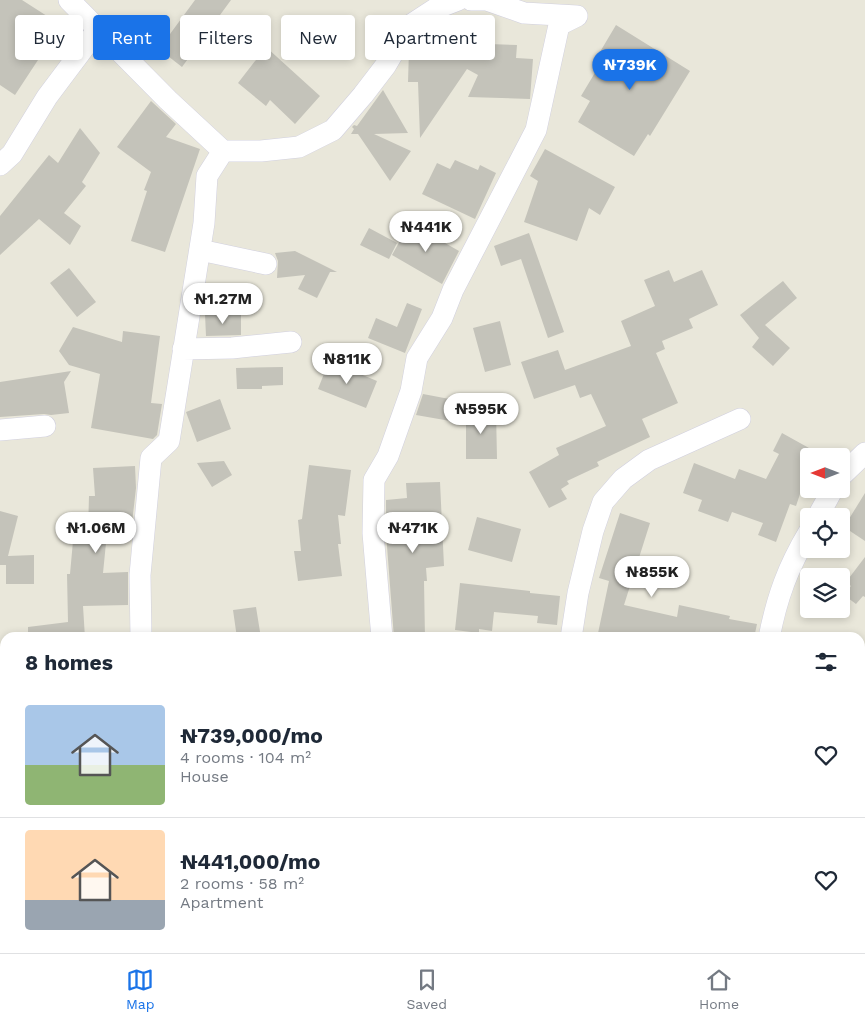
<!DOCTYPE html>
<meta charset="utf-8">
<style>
:root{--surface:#fff;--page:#f2f2f3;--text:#1f2937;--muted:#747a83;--line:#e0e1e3;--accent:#1a73e8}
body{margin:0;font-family:"Work Sans",sans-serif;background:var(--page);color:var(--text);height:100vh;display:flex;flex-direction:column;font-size:19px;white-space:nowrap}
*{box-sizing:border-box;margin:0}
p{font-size:16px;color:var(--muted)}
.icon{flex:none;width:28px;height:28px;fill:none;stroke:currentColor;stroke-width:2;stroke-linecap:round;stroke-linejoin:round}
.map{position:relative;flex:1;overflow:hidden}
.details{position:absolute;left:0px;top:632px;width:865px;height:321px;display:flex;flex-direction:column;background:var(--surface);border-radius:15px 15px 0 0;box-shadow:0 2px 8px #0003}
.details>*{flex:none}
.banner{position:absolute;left:15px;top:15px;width:500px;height:45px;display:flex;gap:10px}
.needle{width:32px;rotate:270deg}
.fabs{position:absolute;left:800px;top:448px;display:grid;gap:10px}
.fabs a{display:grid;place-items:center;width:50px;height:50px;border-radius:5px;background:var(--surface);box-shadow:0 2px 8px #0003;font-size:25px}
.price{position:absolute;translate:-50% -42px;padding:0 11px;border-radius:18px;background:#fff;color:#222;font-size:16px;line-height:32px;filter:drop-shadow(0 1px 2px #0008)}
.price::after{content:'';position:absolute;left:50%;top:30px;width:15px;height:11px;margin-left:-8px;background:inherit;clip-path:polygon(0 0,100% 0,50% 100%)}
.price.selected{background:var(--accent);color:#fff}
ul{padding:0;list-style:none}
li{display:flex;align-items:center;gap:15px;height:125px;padding:0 25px}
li+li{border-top:1px solid var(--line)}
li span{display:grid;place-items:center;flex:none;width:140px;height:100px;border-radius:5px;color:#555}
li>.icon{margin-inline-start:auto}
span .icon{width:60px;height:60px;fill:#fffc;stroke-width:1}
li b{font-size:21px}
h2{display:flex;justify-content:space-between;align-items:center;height:60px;padding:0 25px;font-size:21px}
.pill{padding:0 18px;border-radius:5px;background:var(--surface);box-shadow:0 2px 8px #0003;font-size:18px;line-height:45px}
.pill.selected{background:var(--accent);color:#fff}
.menu{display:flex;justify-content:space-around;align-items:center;height:70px;border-top:1px solid var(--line);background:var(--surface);font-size:14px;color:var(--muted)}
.menu a{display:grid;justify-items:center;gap:2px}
.menu .selected{color:var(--accent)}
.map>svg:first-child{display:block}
.building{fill:#c4c3ba}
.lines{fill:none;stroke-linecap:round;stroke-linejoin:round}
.street-casing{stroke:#d1d0df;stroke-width:22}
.secondary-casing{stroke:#d1d0df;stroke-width:29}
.street{stroke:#fff;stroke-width:21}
.secondary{stroke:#fff;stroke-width:28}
</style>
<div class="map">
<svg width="865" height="953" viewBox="0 0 865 953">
<rect width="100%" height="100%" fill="#e9e7da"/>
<path class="building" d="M0,0h22l39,25 -46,70 -15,-10z
M195,0h36l-49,67 -23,-18z
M616,25l74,46 -40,65 -2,-2 -14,22 -56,-34 12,-21 -9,-5 18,-30 -5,-4z
M431,27l29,1 -1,15 58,2 -1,13 17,1 -3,40 -62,-2 10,-22 -11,-6 -47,69 -2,-56h-10l1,-32 9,-15z
M266,47l54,49 -25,28 -25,-24 -4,6 -28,-23z
M383,90l25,43 -34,1 37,17 -21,30 -32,-47h-7l3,-5 -2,-2 2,-2 3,1z
M151,101l25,23 -10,13 34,12 -35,103 -34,-11 16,-50 -3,-1 7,-18 -34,-25z
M80,128l20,25 -18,29 4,4 -22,27 17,13 -11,19 -31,-26 -39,36v-39l49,-61 9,8z
M545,149l70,38 -15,28 -11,-7 -12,33 -53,-19 14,-41 -8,-5z
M455,160l23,10 2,-5 16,8 -21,46 -53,-25 15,-31 13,6z
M410,223l49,28 -17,33 -50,-29z
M369,228l28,15 -8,16 -29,-14z
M529,233l35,99 -16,6 -27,-79 -20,7 -7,-20z
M295,251l42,21h-7l-13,26 -19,-9 7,-14 -28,3 1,-17 -3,-8z
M69,268l27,34 -19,15 -27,-34z
M669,270l5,12 28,-12 16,35 -29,14 4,9 -31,13 3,8 -9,4 22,50 -36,16 8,18 -53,25 2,4 -32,15 2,3 -8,5 6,10 -18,9 -20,-36 30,-17 -3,-7 50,-22 -15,-32 -11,4 -5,-13 -41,14 -13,-37 37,-12 7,20 66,-24 -10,-25 34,-15 -11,-26z
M783,281l14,17 -32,27 25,23 -17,18 -21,-19 7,-9 -19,-23z
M407,303l15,6 -17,44 -37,-15 8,-20 21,9z
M205,314h36v21l-35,1z
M500,321l11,44 -26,7 -12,-44z
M73,327l49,15 1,-11 37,5 -9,67 11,1 -5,31 -4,4 -62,-11 9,-54 -31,-9 -10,-14z
M329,361l48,20 -11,27 -48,-19z
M283,367v18l-21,1v3h-25l-1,-21z
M71,371l-7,11 5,31 -18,2 -7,-1 -44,3v-35z
M423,394l37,7 -4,21 -40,-7z
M220,399l11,30 -34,13 -11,-30z
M466,411h30l1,48h-31z
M782,433l27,15v43l-7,-3 -6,18 -6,-2 -14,38 -18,-7 5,-12 -31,-11 -4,10 -30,-11 4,-11 -19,-7 11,-30 41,16 4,-10 27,10 13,-25 -6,-3z
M224,461l8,14 -20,12 -15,-24z
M309,465l42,5 -6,46 -7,-1 3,29h-3l4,32 -44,5 -4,-30h7l-3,-31 4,-1z
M135,466l1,22 -4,35h-24l-5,50 25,-1v33l-45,1 2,32h-57v-11l40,-5 -1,-48h3l4,-44 14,1 1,-35h6l-2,-28z
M440,482l4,84 -18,2 1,13h-3l1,57h-31l-8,-105v-33l21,-2 -1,-15z
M865,493v48l-21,-14z
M0,511l18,5 -10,40 26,-1v29h-28v-19h-6z
M620,513l30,10 -26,82 53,12 2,-12 51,11 -1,3 28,5 -3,14h-157l12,-57 -10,-3z
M477,517l44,12 -9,33 -44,-12z
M865,557v40l-2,-1 -7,8 -12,-9 7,-9 -5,-4z
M460,583l70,8v2l30,3 -3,29 -20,-2 1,-7 -44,-4 -2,19 -13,-2v4l-24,-3z
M256,607l5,31h-24l-4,-28z"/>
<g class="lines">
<defs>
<path id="street" d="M69,0l99,100 55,51h38l38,-4 34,-17 30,-35 23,-30 23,-39 26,-17 23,-9
M0,165l12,-11 35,-57 51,-68
M200,250l66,14
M183,349l49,-1 59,-6
M0,430l45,-4
M841,476l24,-23
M818,516l15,-27
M141,638l-1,-63 11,-117 18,-17 35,-218 3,-47 16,-25
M382,638l-9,-105 1,-53 14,-24 23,-65 6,-33 25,-40 11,-28 83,-160 23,-105 18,-9 -53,-3 -37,-13h-16
M571,638l7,-45 15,-62 10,-29 20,-23 26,-19 91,-41
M769,638c8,-41 19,-71 40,-106
M860,828l5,-1
M768,949v4"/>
<path id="secondary" d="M0,753h5
M814,949l5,4"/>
</defs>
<use href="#street" class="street-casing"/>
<use href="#secondary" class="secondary-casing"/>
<use href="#street" class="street"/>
<use href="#secondary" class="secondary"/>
</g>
</svg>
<div class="fabs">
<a><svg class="needle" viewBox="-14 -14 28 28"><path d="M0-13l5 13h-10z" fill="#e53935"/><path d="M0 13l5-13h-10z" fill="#747a83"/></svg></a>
<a><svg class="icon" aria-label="locate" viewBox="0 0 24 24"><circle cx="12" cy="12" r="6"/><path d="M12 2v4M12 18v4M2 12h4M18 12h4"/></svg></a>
<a><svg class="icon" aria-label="layers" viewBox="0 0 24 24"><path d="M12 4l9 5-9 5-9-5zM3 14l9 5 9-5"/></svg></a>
</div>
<b class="price selected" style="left:630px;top:91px">₦739K</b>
<b class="price" style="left:426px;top:253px">₦441K</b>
<b class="price" style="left:223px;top:325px">₦1.27M</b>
<b class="price" style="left:347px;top:385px">₦811K</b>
<b class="price" style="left:481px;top:435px">₦595K</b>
<b class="price" style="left:96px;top:554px">₦1.06M</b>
<b class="price" style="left:413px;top:554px">₦471K</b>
<b class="price" style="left:652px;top:598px">₦855K</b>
<div class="banner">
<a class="pill">Buy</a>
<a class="pill selected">Rent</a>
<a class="pill">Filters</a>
<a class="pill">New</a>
<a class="pill">Apartment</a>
</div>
<section class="details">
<h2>8 homes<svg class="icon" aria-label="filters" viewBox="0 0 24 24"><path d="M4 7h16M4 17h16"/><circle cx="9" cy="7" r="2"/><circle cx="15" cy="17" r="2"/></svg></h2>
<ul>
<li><span style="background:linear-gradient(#a9c7e8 60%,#8fb573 0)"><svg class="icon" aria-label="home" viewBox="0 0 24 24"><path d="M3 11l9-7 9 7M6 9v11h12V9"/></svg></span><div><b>₦739,000/mo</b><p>4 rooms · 104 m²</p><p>House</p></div><svg class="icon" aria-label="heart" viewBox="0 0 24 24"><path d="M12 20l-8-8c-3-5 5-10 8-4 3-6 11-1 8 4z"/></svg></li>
<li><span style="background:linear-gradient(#ffd9b3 70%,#9aa5b1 0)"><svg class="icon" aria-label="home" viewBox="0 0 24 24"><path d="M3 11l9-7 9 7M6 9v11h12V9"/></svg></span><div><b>₦441,000/mo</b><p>2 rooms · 58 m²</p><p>Apartment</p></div><svg class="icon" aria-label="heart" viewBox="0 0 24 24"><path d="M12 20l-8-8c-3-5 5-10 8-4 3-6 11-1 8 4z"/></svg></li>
</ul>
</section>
</div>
<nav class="menu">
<a class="selected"><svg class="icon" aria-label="map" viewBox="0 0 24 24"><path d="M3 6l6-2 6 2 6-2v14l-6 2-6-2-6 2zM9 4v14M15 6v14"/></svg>Map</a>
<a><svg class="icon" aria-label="saved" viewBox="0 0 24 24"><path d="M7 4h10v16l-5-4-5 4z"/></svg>Saved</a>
<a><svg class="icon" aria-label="home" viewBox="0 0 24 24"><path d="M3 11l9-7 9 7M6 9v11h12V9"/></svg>Home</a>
</nav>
